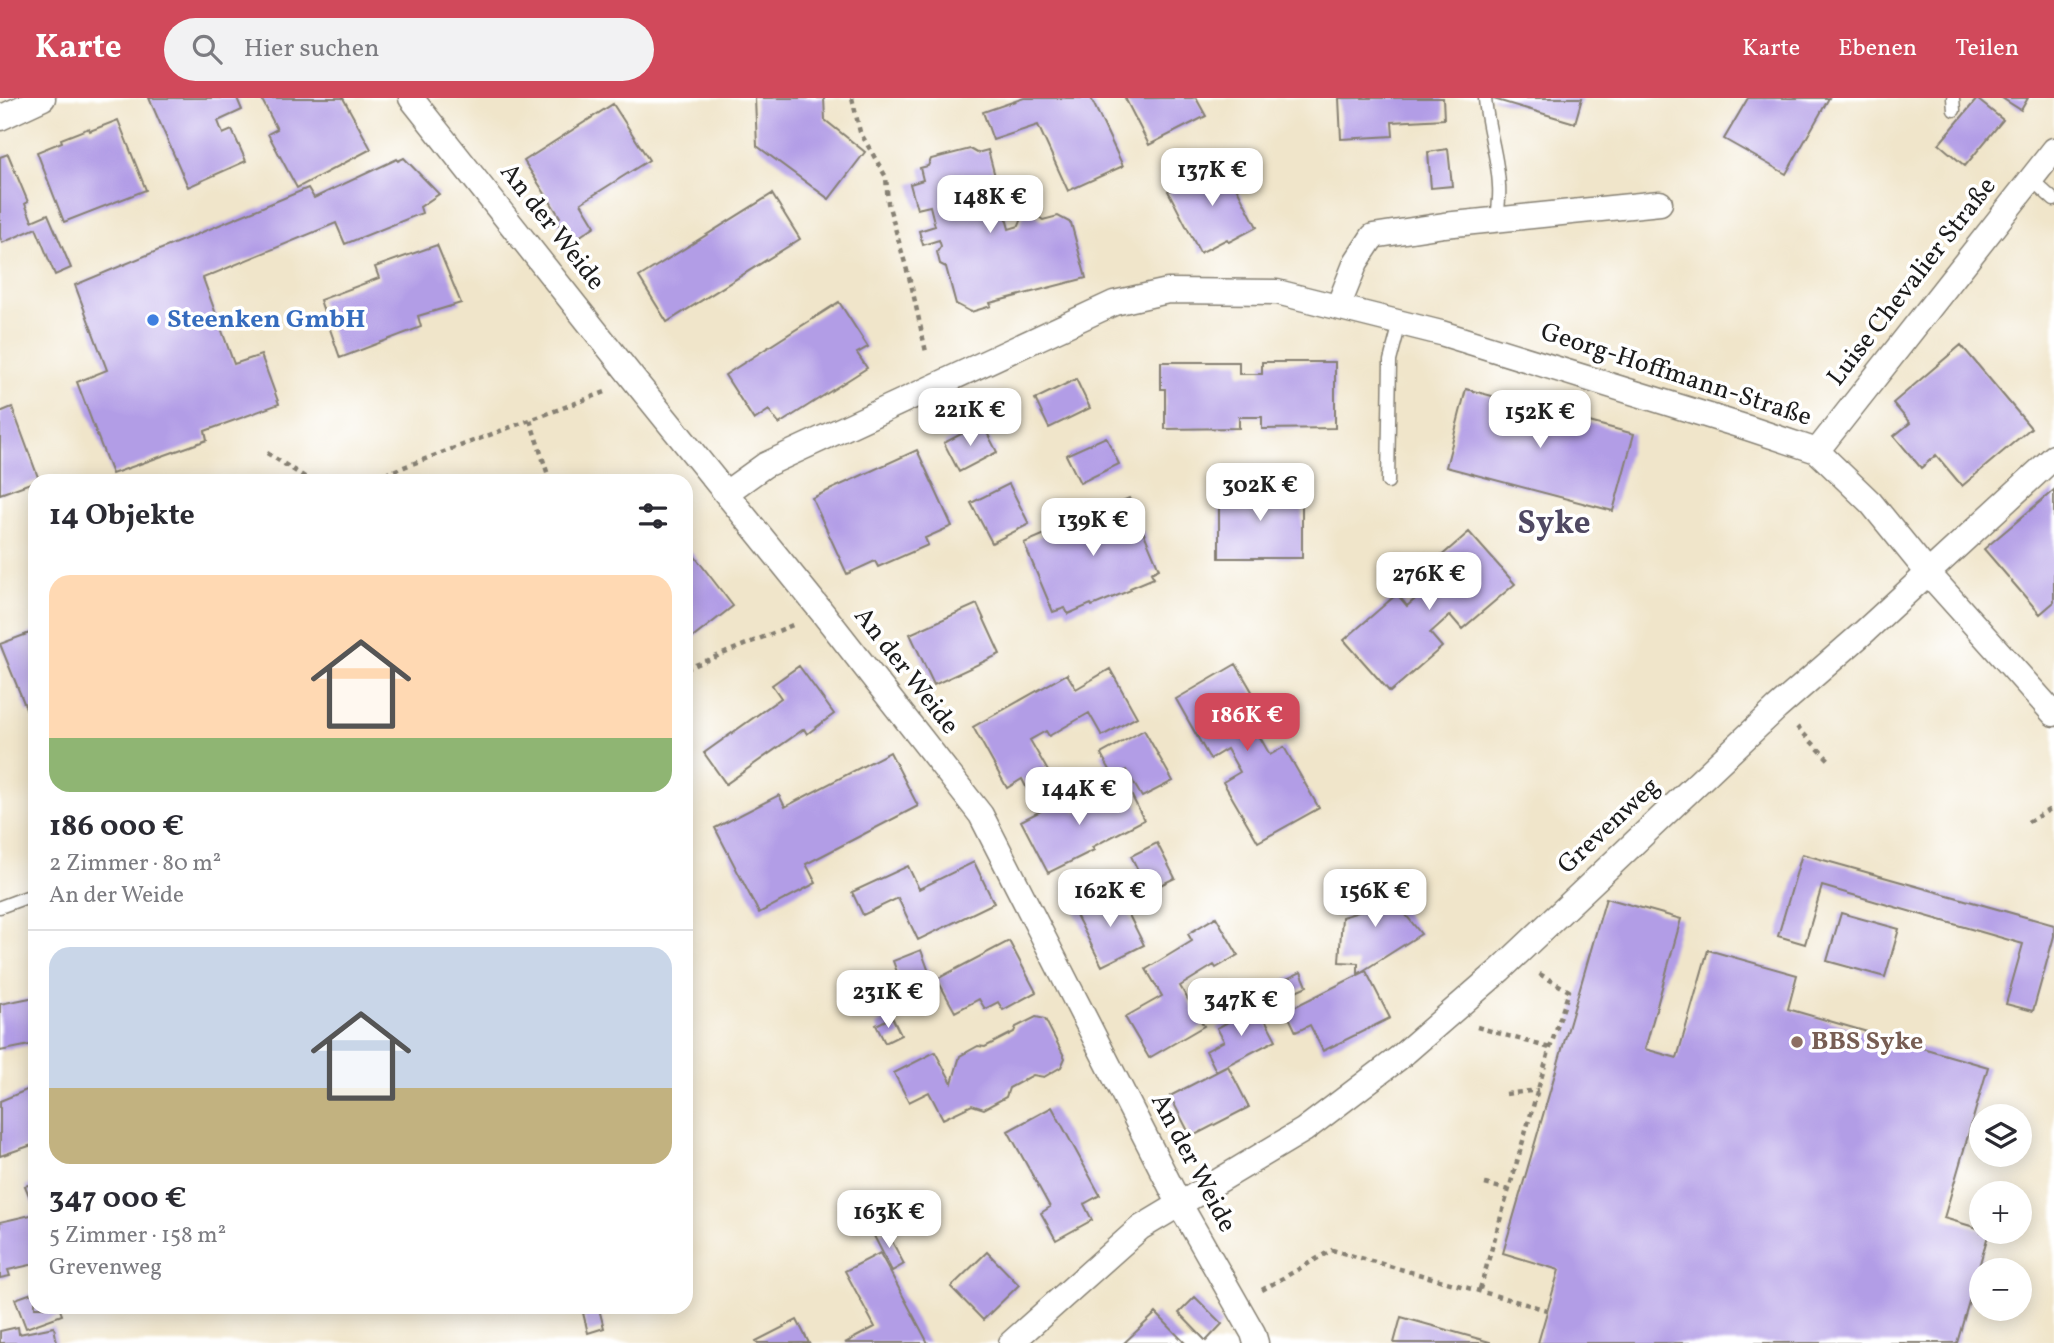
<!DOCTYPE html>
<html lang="de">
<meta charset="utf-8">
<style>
:root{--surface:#fff;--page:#f2f2f3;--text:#2b2b33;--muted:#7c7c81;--line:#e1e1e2;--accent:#d1495b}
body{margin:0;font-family:Vollkorn,serif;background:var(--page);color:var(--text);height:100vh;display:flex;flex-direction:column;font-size:26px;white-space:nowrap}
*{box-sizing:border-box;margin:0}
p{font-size:23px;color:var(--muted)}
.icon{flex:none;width:38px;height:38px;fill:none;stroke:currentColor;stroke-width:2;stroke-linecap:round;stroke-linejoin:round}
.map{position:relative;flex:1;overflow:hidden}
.panel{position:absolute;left:28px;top:376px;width:665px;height:840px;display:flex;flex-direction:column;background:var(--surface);border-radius:21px;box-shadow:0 4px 18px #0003}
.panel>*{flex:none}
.buttons{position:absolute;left:1969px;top:1006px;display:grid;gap:14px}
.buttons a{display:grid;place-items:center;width:63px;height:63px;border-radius:50%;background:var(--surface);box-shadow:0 4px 18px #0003;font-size:35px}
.price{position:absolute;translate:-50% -60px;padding:0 16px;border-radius:14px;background:#fff;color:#222;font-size:23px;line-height:46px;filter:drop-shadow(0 2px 4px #0008)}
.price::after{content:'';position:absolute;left:50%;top:42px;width:21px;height:16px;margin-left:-10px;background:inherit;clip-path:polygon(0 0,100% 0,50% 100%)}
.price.on{background:var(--accent);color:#fff}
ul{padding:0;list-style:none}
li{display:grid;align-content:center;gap:14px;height:371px;padding:0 21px}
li+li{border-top:2px solid var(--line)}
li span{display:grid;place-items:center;height:217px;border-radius:21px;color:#555}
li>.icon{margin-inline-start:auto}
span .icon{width:126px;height:126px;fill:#fffc;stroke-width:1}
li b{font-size:30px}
h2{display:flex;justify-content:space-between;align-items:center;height:84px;padding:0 21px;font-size:30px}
header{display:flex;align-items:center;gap:42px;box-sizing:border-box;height:98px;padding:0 35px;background:var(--accent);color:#fff}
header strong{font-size:33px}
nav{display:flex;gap:38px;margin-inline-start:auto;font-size:24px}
.search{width:490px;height:63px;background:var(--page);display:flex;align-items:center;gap:18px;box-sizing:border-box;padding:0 24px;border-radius:38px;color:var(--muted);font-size:26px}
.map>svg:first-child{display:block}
.building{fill:#b29de6}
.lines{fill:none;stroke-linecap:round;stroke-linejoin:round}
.lane-casing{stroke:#868073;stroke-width:15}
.street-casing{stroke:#868073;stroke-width:27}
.path{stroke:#868073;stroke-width:4.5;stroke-dasharray:5 5;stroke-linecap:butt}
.lane{stroke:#fff;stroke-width:12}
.street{stroke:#fff;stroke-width:24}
.shop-dot{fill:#3f7fe0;stroke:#fff;stroke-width:2.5}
.education-dot{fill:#8d6e63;stroke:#fff;stroke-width:2.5}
.labels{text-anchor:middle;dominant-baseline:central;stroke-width:7;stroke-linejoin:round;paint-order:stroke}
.street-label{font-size:26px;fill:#1c1c1c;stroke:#fff}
.shop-label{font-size:26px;font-weight:bold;fill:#366cbe;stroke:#fff;text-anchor:start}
.education-label{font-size:26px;font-weight:bold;fill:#785e54;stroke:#fff;text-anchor:start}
.district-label{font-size:33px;font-weight:bold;fill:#504963;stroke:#fff}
</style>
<header>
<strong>Karte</strong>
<div class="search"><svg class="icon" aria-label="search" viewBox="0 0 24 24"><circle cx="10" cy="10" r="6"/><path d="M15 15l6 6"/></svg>Hier suchen</div>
<nav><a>Karte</a><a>Ebenen</a><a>Teilen</a></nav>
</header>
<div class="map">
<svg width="2054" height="1245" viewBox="0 0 2054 1245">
<rect width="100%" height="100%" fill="#fff"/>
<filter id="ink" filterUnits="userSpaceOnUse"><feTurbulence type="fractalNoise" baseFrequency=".0143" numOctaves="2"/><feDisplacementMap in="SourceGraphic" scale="14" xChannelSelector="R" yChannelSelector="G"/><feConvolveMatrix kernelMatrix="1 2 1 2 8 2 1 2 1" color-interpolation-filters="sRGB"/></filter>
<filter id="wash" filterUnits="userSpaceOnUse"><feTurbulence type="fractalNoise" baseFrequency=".00686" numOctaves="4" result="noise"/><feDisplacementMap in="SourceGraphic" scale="28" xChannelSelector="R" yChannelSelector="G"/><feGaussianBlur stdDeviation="1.57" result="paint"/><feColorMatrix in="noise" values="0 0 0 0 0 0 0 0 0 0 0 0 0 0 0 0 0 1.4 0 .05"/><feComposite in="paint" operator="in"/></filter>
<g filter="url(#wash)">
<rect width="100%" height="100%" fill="#f0e5ca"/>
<g id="blocks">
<path class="building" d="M149,0h88l5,12 -24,11 5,13 9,-4 14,31 -58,26z
M261,0h82l28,51 -74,39 -29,-54 9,-5z
M755,0h69l1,22 40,32 -36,47 -72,-53z
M1024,0h67l32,68 -55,25 -30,-66 -45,15 -10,-28z
M1125,0h71l10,18 -57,29z
M1339,0h104l1,21 -52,3 1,14 -52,3z
M1490,0h92l-7,25z
M1748,0h81l-43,76 -62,-35z
M2002,0h26l-7,12z
M1977,1l26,21 -38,46 -26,-22z
M613,6l36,56 -68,43 14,23 -25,17 -14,-23 4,-3 -36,-56z
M118,22l28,70 -82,32 -27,-70 25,-10 -1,-3 28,-11 1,3z
M970,51l7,4 11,-3 21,79 10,-3 4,-10 10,-3 10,7 15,-4 13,7 15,55 -96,25 1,3 -20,6 -15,-8 -10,-37 -6,-3 -3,-12 4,-6 -2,-6 -16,5 -4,-14 16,-5 -5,-20 -13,3 -7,-25 13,-4 -3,-12 8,-2 3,-7z
M1448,51l4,37 -21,2 -3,-36z
M8,56l20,48 -3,2 7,17 16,-7 23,54 -16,7 -19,-47 -34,15 -2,-6v-80z
M404,60l35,36 -19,13 2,6 -77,31 -9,-21 -133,55 31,86 27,-9 18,49 -74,27 2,9 -95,34 -35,-92 30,-12 -32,-85 233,-97 6,10 83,-39 1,2z
M1223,64l34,65 -28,15 -2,-3 -27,14 -32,-62z
M772,96l28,45 -133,83 -28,-45z
M437,147l24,58 -43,13 3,11 -81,31 -20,-58 59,-22 -4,-11z
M839,204l29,45 -11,6 10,15 -88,56 -10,-14 -15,10 -29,-45z
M1961,247l70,83 -69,58 -26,-31 -15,13 -27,-32 16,-13 -17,-20z
M1161,264h78v12h23v-12h73v66l-73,1v-12h-23v11l-74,1v-40h-4z
M1076,281l14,29 -41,20 -14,-29z
M1466,291l168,45 -21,77 -167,-44z
M12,309l27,73 -39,14v-82z
M982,325l15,29 -38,20 -15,-29z
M1106,339l13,27 -39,19 -14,-28z
M917,352l35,76 -27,12 3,7 -50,22 -3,-6 -28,13 -35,-76z
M1009,386l20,40 -37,19 -21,-40z
M1219,390h83v70h-83z
M2054,392v112l-14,12 -56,-65z
M1129,400l30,71 -8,4 3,5 -24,10 1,2 -39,16 -1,-2 -23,10 -3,-6 -12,4 -29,-69z
M1469,434l46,52 -53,45 -12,-14 -20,18 12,14 -52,45 -46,-52 53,-46 10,12 20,-17 -10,-12z
M686,447l47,61 -47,37z
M977,506l23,50 -66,31 -24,-51z
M35,533v79l-7,3 -28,-69z
M1236,566l35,60 -14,8 13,23 14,-8 35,61 -61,34 -35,-60 17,-10 -13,-23 -17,10 -34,-60z
M799,568l35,48 -27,20 -3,-5 -78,55 -22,-31 77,-55 -9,-13z
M1110,571l27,48 -35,19 -13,-23 -40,23 -3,-5 -16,9 22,38 -24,13 -6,-12 -15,9 -34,-61 94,-53 9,15z
M1144,632l29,51 -31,16 -16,-27 -12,7 -13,-23z
M890,654l28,54 -112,58 10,19 -57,30 -44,-85 64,-33 6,12z
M1127,688l17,34 -52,27 2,3 -46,23 -27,-52 47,-24 8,16z
M1157,745l18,35 -27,13 -17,-35z
M1802,756l252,71v11l-21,75 -27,-7 17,-60 -201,-58 -17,58 -27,-8z
M974,764l20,41 -76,37 -20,-42 -35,17 -11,-23 56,-26 11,23z
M1372,774l49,62 -63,40v-11l-19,-1 3,-45 20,-6z
M1117,793l27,54 -42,21 -27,-53z
M1606,800l75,21 -36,130 32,9 31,-108 89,25 -9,34 200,58 -44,151 37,11v3h8l-32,111h-419l21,-73 -56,-17z
M1841,815l58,16 -14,48 -58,-16z
M1216,819l22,38 -22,13 -2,-3 -34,21 24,40 -55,32 -24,-41 37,-21 -16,-27 46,-28 -4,-7z
M1009,843l27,51 -33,18 -5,-8 -13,7 -6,-10 -24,13 -18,-33z
M921,852l12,33 -28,11 -12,-33z
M1366,873l24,47 -67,33 -13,-26 -14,7 -10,-21z
M1301,874l6,14 -31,14 -6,-13z
M35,899v47l-35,7v-47z
M1258,908l18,34 -60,31 -10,-20 18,-10 -7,-13z
M892,919l9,18 -16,8 -9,-18z
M1036,919l9,2 20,39 -4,9 -17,10 -11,-2 -24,13 -3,9 -22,12 -12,-4 -29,14 -14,-27 -20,10 -15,-29 41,-21 17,31 8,-27 18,-10 7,1 29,-15 2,-5z
M1228,968l21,41 -58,30 -21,-41z
M29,991l6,12v43l-35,12v-55z
M1052,1009l48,88 -16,9 8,16 -36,20 -15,-27 9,-6 -42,-76z
M35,1085v27l-10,-24z
M35,1116v50l-27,6 2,6 -10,2v-56z
M886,1132l18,34 -12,7 -18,-35z
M987,1154l32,33 -36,35 -32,-33z
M880,1155l48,90h-83l30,-16 -30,-56z
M35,1194v15h24l3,8 -36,13 -11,-29z
M1195,1199l27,27 -16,17 -27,-28z
M599,1211l5,19 -16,5 -5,-20z
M1156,1215l29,30h-61z
M1401,1219l89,25v1h-96z
M797,1222l12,23h-52l-1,-2z
M18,1229l1,7 35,-7 3,16h-57v-12z"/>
</g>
</g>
<g filter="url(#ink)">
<use href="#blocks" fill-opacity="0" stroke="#868073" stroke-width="2"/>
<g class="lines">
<defs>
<path id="lane" d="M1485,0c2,30 13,58 14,88 1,11 -1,23 -2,34
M1953,0l1,12
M2031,81l23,21
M1388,384l2,-121 10,-38
M0,809l35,-13"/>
<path id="street" d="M411,0l224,283 187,231 159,203 198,388 74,130 3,10
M0,20l43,-20
M1338,209l18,-45 17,-26 71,-11 216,-22
M1817,353l237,-301
M726,395l39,-28 349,-162 54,-12 109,1 164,41 307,95 69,23 54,52 57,70 126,141
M1011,1245l129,-115 164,-98 96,-73 100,-87 277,-262 87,-76 190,-175"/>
</defs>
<use href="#lane" class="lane-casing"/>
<use href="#street" class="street-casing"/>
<path class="path" d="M852,0l8,34 26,45 2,26 24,85 14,64
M530,322l20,61
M267,355l44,28
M366,383l242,-90
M686,571l109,-45
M1797,629l33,34
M2028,724l26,-15
M1477,929l73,21
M1506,996l32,-4
M1485,1086l24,6
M1480,1191l70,-241 19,-57 -33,-19
M1262,1192l70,-40 215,60"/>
<use href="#lane" class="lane"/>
<use href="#street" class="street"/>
</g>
</g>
<circle class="shop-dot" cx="153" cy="222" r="7"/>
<circle class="education-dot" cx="1797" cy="944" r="7"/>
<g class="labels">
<g class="street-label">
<text transform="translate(552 129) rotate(52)">An der Weide</text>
<text transform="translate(1912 184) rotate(-52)">Luise Chevalier Straße</text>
<text transform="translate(1676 277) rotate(18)">Georg-Hoffmann-Straße</text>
<text transform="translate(906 573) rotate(52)">An der Weide</text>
<text transform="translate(1609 728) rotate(-43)">Grevenweg</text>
<text transform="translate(1193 1065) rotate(62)">An der Weide</text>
</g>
<g class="shop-label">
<text x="167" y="222">Steenken GmbH</text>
</g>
<g class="education-label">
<text x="1811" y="944">BBS Syke</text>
</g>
<g class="district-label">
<text x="1554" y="427">Syke</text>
</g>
</g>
</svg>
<div class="buttons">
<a><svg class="icon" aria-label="layers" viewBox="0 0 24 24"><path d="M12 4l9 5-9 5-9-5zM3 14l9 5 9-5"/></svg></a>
<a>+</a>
<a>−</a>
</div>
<b class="price" style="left:1212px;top:110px">137K €</b>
<b class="price" style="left:990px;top:137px">148K €</b>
<b class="price" style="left:970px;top:350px">221K €</b>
<b class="price" style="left:1540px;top:352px">152K €</b>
<b class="price" style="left:1260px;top:425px">302K €</b>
<b class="price" style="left:1093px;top:460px">139K €</b>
<b class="price" style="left:1429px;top:514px">276K €</b>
<b class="price on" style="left:1247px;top:655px">186K €</b>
<b class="price" style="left:1079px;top:729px">144K €</b>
<b class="price" style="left:1110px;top:831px">162K €</b>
<b class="price" style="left:1375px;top:831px">156K €</b>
<b class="price" style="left:888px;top:932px">231K €</b>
<b class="price" style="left:1241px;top:940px">347K €</b>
<b class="price" style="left:889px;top:1152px">163K €</b>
<section class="panel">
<h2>14 Objekte<svg class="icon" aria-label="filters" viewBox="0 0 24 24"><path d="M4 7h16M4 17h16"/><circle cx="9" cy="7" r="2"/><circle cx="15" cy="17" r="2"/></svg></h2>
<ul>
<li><span style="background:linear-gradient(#ffd9b3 75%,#8fb573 0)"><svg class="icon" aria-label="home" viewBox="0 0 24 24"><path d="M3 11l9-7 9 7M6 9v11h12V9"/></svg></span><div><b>186 000 €</b><p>2 Zimmer · 80 m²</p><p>An der Weide</p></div></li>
<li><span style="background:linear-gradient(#c9d6e8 65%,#c2b280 0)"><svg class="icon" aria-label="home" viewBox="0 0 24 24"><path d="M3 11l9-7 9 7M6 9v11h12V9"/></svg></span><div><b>347 000 €</b><p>5 Zimmer · 158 m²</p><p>Grevenweg</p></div></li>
</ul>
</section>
</div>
